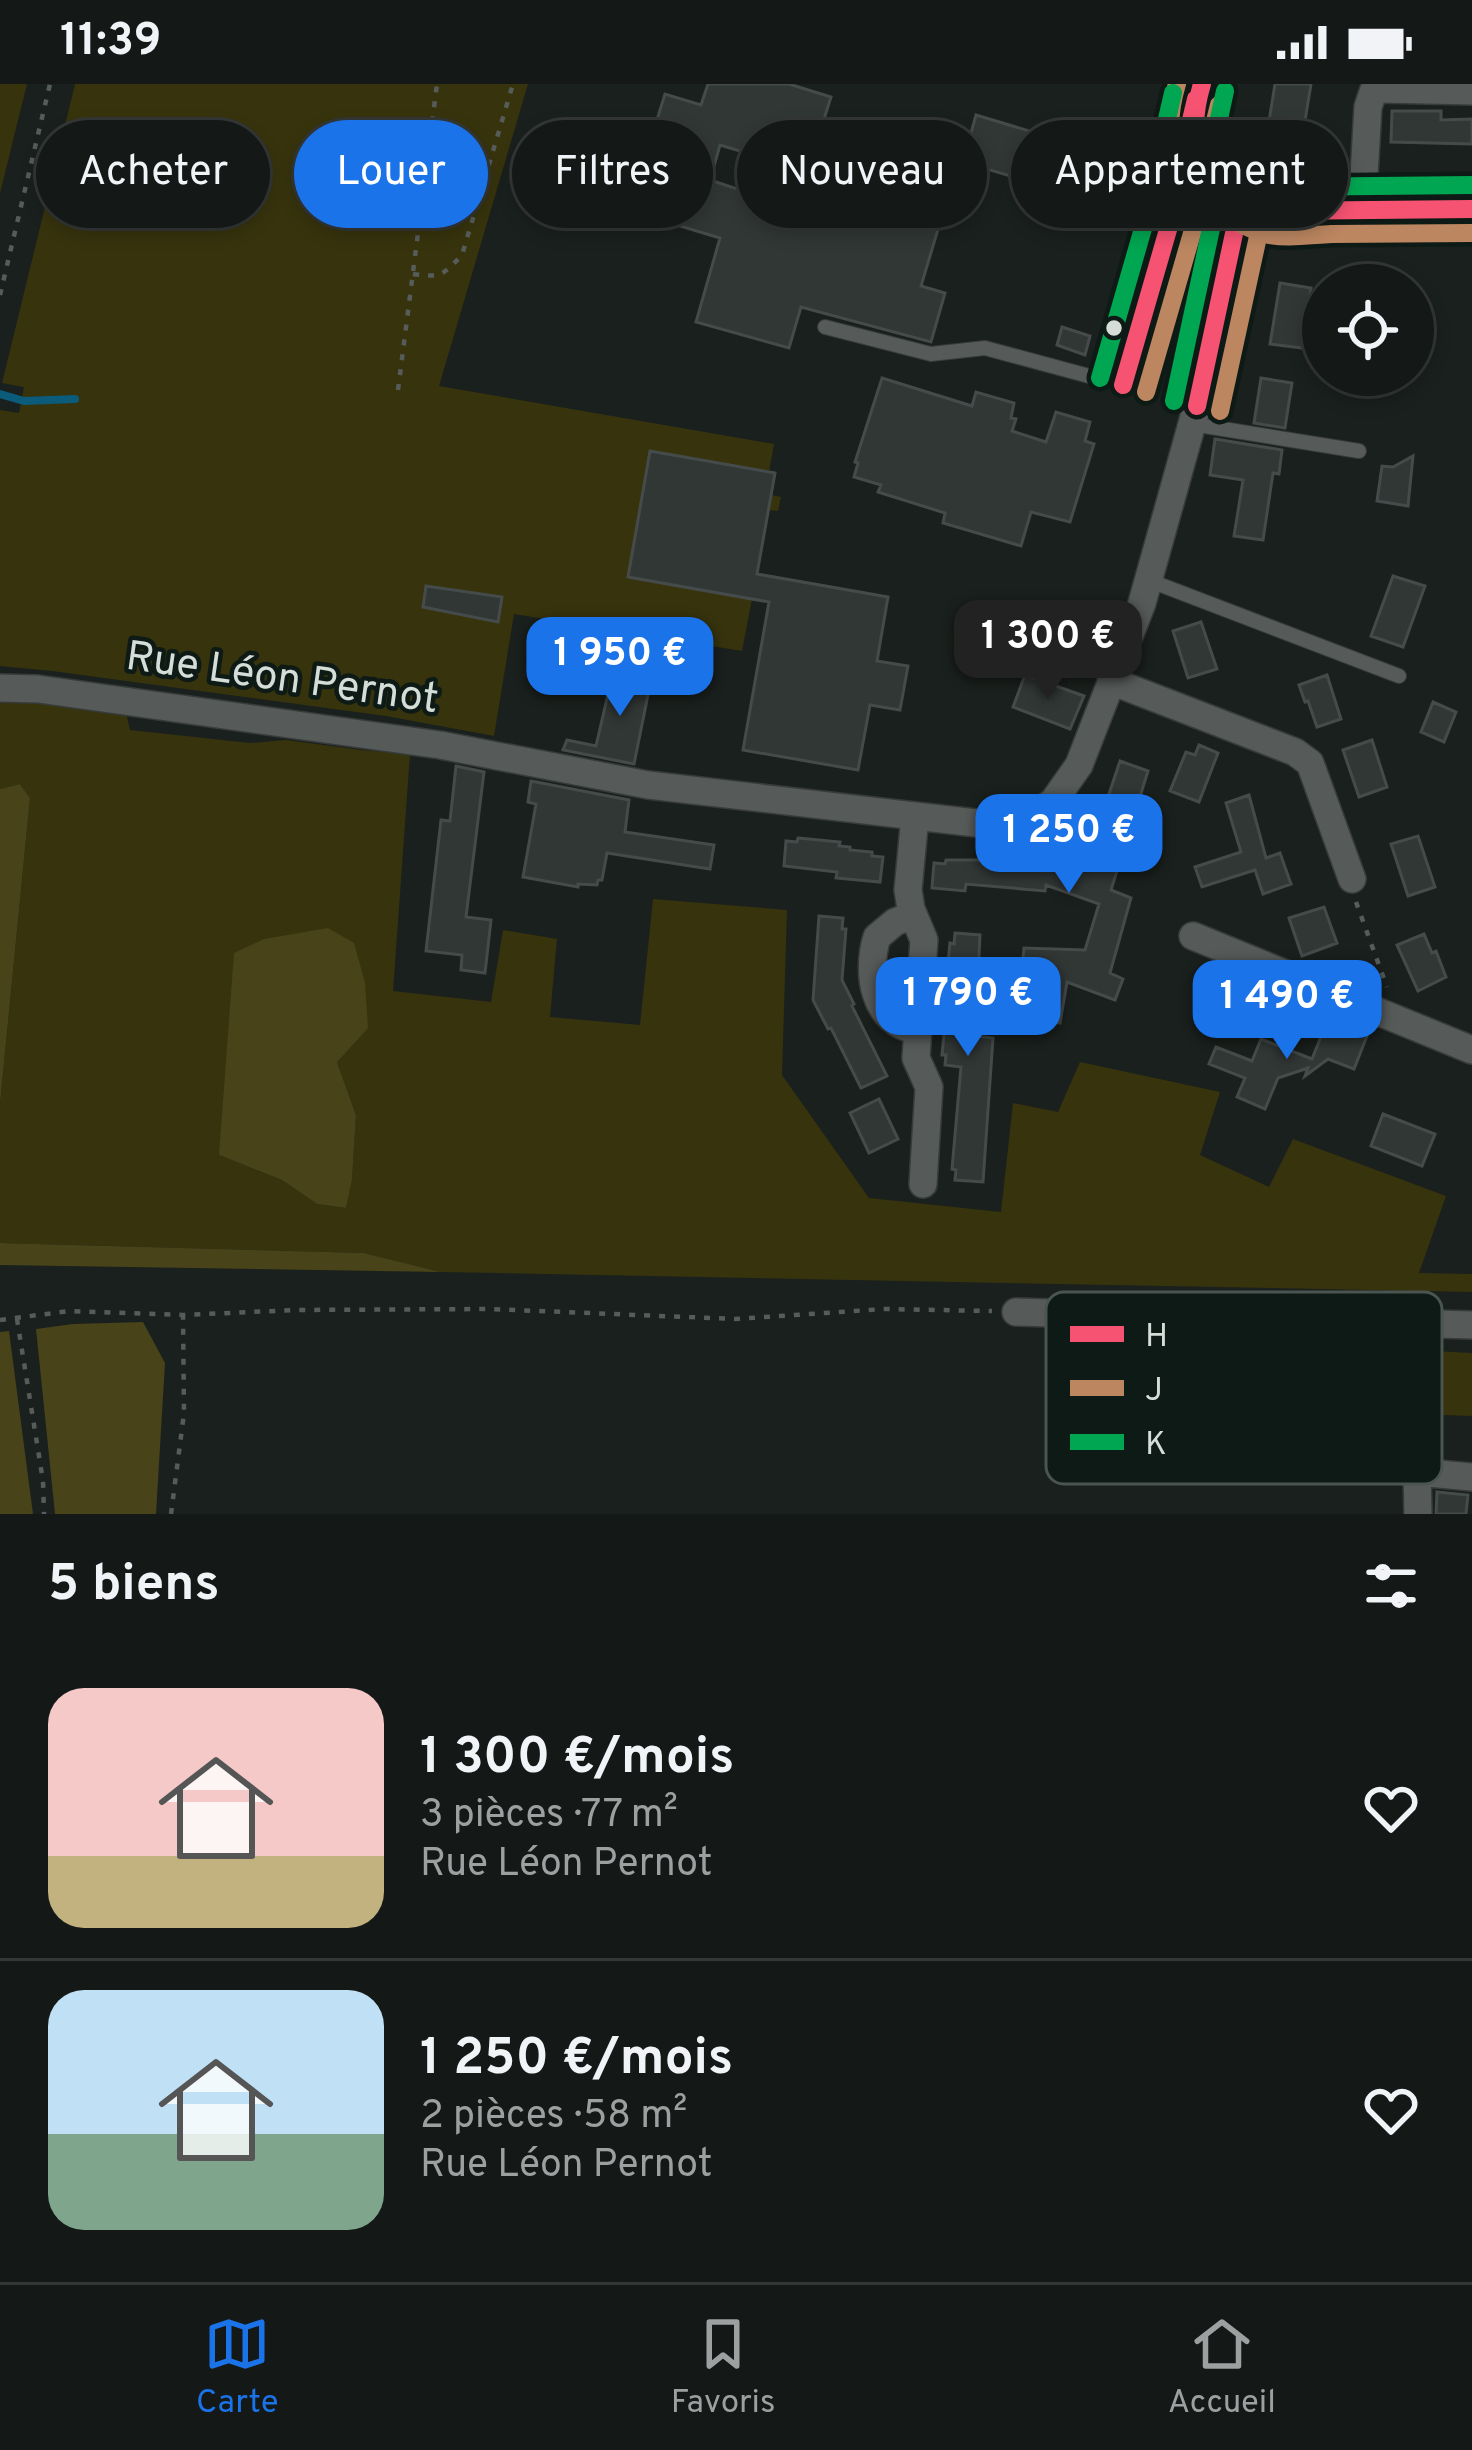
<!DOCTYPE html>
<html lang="fr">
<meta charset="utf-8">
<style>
:root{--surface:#141816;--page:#1d211f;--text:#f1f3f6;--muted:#9da0a1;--line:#333735;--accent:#1a73e8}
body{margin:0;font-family:Overpass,sans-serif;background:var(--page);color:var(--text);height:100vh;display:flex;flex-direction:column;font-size:45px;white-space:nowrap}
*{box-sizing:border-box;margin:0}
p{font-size:39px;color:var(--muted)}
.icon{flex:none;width:66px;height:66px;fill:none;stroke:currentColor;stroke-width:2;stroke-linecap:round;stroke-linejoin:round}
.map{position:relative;height:1430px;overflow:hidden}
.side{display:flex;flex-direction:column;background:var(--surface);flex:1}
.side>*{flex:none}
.banner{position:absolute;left:36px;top:36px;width:1401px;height:108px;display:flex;gap:24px}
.controls{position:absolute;left:1302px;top:180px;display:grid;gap:24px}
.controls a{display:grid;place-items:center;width:132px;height:132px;border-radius:50%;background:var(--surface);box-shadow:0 6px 18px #0003,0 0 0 3px var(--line);font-size:60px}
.price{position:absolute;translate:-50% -102px;padding:0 27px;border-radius:24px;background:var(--accent);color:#fff;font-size:39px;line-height:78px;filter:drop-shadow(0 3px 6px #0008)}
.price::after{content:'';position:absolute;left:50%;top:72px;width:36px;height:27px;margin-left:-18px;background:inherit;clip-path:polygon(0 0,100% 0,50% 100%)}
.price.current{background:#222;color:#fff}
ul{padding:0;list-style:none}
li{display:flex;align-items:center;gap:36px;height:300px;padding:0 48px}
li+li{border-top:3px solid var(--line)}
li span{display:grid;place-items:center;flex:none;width:336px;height:240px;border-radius:36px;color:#555}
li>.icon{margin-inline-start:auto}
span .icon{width:144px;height:144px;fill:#fffc;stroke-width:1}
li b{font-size:51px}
h2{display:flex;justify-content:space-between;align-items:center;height:144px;padding:0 48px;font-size:51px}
.pill{padding:0 42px;border-radius:54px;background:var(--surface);box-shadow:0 6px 18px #0003,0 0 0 3px var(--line);font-size:42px;line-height:108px}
.pill.current{background:var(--accent);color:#fff}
.status{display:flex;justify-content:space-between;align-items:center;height:84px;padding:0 60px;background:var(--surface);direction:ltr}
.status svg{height:33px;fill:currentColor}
.menu{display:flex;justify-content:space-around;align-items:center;height:168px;border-top:3px solid var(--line);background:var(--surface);font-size:33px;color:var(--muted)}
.menu a{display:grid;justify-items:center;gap:6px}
.menu .current{color:var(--accent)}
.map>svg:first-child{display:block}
.green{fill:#37330d;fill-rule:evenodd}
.forest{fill:#484318}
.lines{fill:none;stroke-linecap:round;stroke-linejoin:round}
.stream{stroke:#0b5b7a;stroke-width:8}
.building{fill:#313735;stroke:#454b4a;stroke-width:3}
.lane-casing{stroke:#373b39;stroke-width:16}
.street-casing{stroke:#373b39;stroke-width:30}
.path{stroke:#565c59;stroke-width:4.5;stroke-dasharray:6 9;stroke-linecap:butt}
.lane{stroke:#565a58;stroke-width:14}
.street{stroke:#565a58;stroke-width:27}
.bus-1-casing{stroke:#0e1a15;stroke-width:27}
.bus-2-casing{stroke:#0e1a15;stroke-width:27}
.bus-3-casing{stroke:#0e1a15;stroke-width:27}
.bus-1{stroke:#f65372;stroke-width:18}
.bus-2{stroke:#bb8660;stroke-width:18}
.bus-3{stroke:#00a651;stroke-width:18}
.bus-dot{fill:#d5ddd9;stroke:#0e1a15;stroke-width:4.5}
.labels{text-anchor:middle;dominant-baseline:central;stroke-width:9;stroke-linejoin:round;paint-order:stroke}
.street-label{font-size:42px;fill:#d5ddd9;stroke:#0e1a15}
.key{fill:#0e1a15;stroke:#4a5450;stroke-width:3}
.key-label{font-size:33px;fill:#d5ddd9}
</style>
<div class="status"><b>11:39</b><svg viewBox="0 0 49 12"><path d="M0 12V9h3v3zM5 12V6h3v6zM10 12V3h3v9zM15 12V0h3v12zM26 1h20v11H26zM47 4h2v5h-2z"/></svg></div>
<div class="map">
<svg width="1472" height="1430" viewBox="0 0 1472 1430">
<rect width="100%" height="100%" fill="#1a201d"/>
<path class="green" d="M0,0h27l-27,109z
M75,0h453l-89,302 335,58 -5,28 6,1 -4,22 10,2 -3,14 -9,-1 -27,141 -228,-37 -20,122 -108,-20 -334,-45 -52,-5v-256l19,3 5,-26 -22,-4z
M0,614l126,14 4,18 120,13 36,-3 75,10 49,4 -17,237 98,11 12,-72 54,9 -7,78 90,8 13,-126 134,11 -5,165 87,123 132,14 12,-109 45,9 22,-50 140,30 -20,63 69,32 24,-48 153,57 -27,77 53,1v18l-1031,-20 -77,-19 -364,-10v-139l30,-306 -10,-14 -20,5zM337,978l19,53 -4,64 -6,29 -29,-4 -35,-24 -63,-25z
M1239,1257l233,12v63l-60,-2 -4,43 -267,-12 12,-103z"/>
<path class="forest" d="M20,700l10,14 -30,306v-315z
M328,844l26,15 11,40 3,45 -31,34 19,53 -4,65 -6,28 -29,-4 -35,-24 -63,-25 15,-202 30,-14z
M0,1159l364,10 77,19 -441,-7z
M143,1238l22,41 -9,151h-101l-19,-185 37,-5z
M9,1247l24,183h-33v-182z"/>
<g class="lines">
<path class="stream" d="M0,310l24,7 51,-2"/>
</g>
<path class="building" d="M708,0h81l42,13 -22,70 -31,-9 -1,4 -57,-17 -10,35 128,42 7,-24 94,28 -18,60 24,7 -14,49 -130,-35 -12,41 -93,-26 24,-84 -103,-31 11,-37 12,4 25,-80 36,11z
M1275,0h36l-9,55 5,1 -6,37 -40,-6z
M1392,27h49v9l31,-1v25l-81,-2z
M976,31l143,43 -8,31 -6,-2 -12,42 -32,-9 4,-18 -17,-4 3,-10 -88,-26z
M1280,199l31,5 -9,60 -32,-4z
M1062,243l28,9 -5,19 -28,-10z
M882,294l90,28 4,-14 38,11 -3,15 5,1 -4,12 34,11 10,-30 34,10 -5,19 9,3 -24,78 -39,-10 -10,34 -78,-23 2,-10 -67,-21 3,-7 -27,-8 4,-14 -3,-1z
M1261,294l31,5 -7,45 -31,-5z
M1215,355l67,11 -3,24 -6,-1 -10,67 -29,-4 9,-56 -33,-5z
M650,367l125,22 -18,101 131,23 -11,64 31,5 -8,44 -30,-5 -12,65 -115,-20 26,-148 -141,-25z
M1413,372l-5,50 -31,-5 5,-35 11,1z
M1393,492l32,10 -22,61 -32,-11z
M426,502l76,11 -4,25 -75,-15z
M1201,538l16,47 -29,9 -15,-47z
M614,584l36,7 -1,4 2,1 -17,84 -71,-14 4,-10 29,6z
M1025,591l59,21 -14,33 -57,-22z
M1327,591l14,44 -24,8 -9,-26 -3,1 -6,-17z
M1433,618l23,10 -12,30 -23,-10z
M1372,656l15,47 -28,10 -16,-47z
M1199,661l19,8 -19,49 -29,-11 16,-39 9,3z
M1120,677l28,10 -37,119 20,8 -21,75 13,6 -8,21 -48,-18 -7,41 -14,-1 3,-36 -29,-2 4,-36 61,2 14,-46 -53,-19 -1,6 -79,-7 -1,7 -33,-3 2,-25 11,1 1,-4h33v-4l42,3v4l40,3 -1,-15h30z
M456,682l28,6 -18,145 25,3 -6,53 -24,-3 1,-15 -36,-4 15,-131 9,1z
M531,697l98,19 -4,32 89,13 -4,24 -103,-16 -5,27h-4l-1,5 -19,-1v3l-55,-10 13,-73 -8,-2z
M1249,711l17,63 14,-5 11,31 -28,10 -8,-24 -53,17 -7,-20 46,-15 -15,-49z
M1418,752l17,51 -27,9 -17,-52z
M798,754l42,4 -1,4 11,1v3l22,2v4l11,1 -3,25 -44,-4 1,-6 -53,-6 2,-25 11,1z
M1324,823l13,36 -35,13 -13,-38z
M819,832l24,2 -1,11h4l-4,51 12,24 -2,2 35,70 -26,12 -30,-60 -3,1 -15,-29z
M955,849l25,2 -5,101 18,2 -10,144 -28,-2 1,-10 -4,-1 9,-102 -16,-2 1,-10h-4l9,-91 -3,-1 2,-20 4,1z
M1424,850l8,19 4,-2 10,26 -28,14 -21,-46z
M1213,891l27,11 -15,37 -27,-11z
M1326,940l41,12 -13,33 -26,-10 -23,17 3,-8 -30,10 -13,31 -28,-12 8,-19 -36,-14 7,-17 36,14 9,-22 51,20z
M879,1015l19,40 -29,14 -19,-40z
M1383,1030l52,20 -13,32 -51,-20z
M1437,1408l31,3 -2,19h-30z"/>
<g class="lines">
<defs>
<path id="lane" d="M825,243l106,27 54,-6 115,31 58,-211 36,-28
M1123,301l69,-240
M1192,340l167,27
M1148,496l251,96"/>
<path id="street" d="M1202,0c-26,67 8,104 70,127l200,-2
M1362,125l6,-102 5,-15 6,-3 93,2
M1111,597l184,71 15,11 42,116
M0,604l38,1 402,56 208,40 345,40 38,-8 22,-15 26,-37 63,-162 55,-197 41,-191 7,-14
M915,732l-7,74 3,19 13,31 -8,118 13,29 -6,97
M913,831l-18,7 -18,15c-11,35 -4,87 40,93
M1193,852l279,114
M1016,1228l456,13
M1418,1430l-1,-42 55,5"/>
</defs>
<use href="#lane" class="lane-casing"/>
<use href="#street" class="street-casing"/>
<path class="path" d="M1181,173l23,7
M413,190c28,4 30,1 49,-19l51,-171
M0,211l50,-211
M398,306l39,-306
M1356,818l31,85
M17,1235l26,162 1,33
M0,1236l69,-9 114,4 112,-5 195,-1 245,10 149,-10 108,2
M171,1430l13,-101 -1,-98"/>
<use href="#lane" class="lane"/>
<use href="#street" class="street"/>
<defs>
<path id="bus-1" d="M1202,0c-21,70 7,100 70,127l200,-2
M1123,301l71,-245 -3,-20 5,-21
M1197,322l41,-191 7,-14"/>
<path id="bus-2" d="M1177,0c-18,60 0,104 54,134 10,6 23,13 34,16 20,5 45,1 66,0 47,0 94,-1 141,-1
M1146,308l71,-245 -2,-26 4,-16
M1220,327l41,-188 5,-11"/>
<path id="bus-3" d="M1225,7l-8,37 7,23 21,20 32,16 195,-2
M1100,294l69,-240 -2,-19 6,-26
M1174,317l41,-191 9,-20"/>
</defs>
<use href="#bus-1" class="bus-1-casing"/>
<use href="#bus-2" class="bus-2-casing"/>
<use href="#bus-3" class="bus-3-casing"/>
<use href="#bus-1" class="bus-1"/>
<use href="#bus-2" class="bus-2"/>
<use href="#bus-3" class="bus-3"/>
</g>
<circle class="bus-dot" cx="1114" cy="244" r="10"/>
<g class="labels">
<g class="street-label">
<text transform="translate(282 596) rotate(8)">Rue Léon Pernot</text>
</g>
</g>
<rect x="1046" y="1208" width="396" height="192" rx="18" class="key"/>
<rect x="1070" y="1242" width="54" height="16" fill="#f65372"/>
<rect x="1070" y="1296" width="54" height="16" fill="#bb8660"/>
<rect x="1070" y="1350" width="54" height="16" fill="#00a651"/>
<g class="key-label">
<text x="1145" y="1262">H</text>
<text x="1145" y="1316">J</text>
<text x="1145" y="1370">K</text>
</g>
</svg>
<div class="controls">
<a><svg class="icon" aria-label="locate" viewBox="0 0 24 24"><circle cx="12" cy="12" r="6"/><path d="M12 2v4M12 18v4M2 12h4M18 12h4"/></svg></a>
</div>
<b class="price current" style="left:1048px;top:618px">1 300 €</b>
<b class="price" style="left:620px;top:635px">1 950 €</b>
<b class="price" style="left:1069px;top:812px">1 250 €</b>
<b class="price" style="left:968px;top:975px">1 790 €</b>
<b class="price" style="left:1287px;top:978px">1 490 €</b>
<div class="banner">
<a class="pill">Acheter</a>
<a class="pill current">Louer</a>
<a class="pill">Filtres</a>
<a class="pill">Nouveau</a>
<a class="pill">Appartement</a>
</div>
</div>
<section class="side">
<h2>5 biens<svg class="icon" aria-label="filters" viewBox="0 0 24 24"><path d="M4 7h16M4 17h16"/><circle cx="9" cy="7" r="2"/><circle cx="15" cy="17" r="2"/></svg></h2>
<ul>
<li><span style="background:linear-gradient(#f6c9c9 70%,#c2b280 0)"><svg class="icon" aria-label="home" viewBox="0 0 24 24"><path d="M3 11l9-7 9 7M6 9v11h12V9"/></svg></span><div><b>1 300 €/mois</b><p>3 pièces · 77 m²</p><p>Rue Léon Pernot</p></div><svg class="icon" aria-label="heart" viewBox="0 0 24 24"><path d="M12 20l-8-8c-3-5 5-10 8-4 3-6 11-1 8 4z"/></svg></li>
<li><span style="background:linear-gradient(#bfe0f5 60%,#7fa58c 0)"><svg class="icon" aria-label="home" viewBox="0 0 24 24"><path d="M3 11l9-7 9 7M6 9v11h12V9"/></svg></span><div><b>1 250 €/mois</b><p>2 pièces · 58 m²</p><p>Rue Léon Pernot</p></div><svg class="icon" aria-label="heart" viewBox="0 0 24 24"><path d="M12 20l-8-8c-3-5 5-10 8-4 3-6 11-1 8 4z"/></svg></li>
</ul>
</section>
<nav class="menu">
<a class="current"><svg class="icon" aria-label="map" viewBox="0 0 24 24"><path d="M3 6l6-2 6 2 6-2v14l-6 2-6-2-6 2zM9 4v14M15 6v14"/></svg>Carte</a>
<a><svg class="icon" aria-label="saved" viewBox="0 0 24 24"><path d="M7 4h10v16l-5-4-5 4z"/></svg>Favoris</a>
<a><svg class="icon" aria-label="home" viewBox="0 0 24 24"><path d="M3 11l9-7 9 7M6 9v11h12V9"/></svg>Accueil</a>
</nav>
